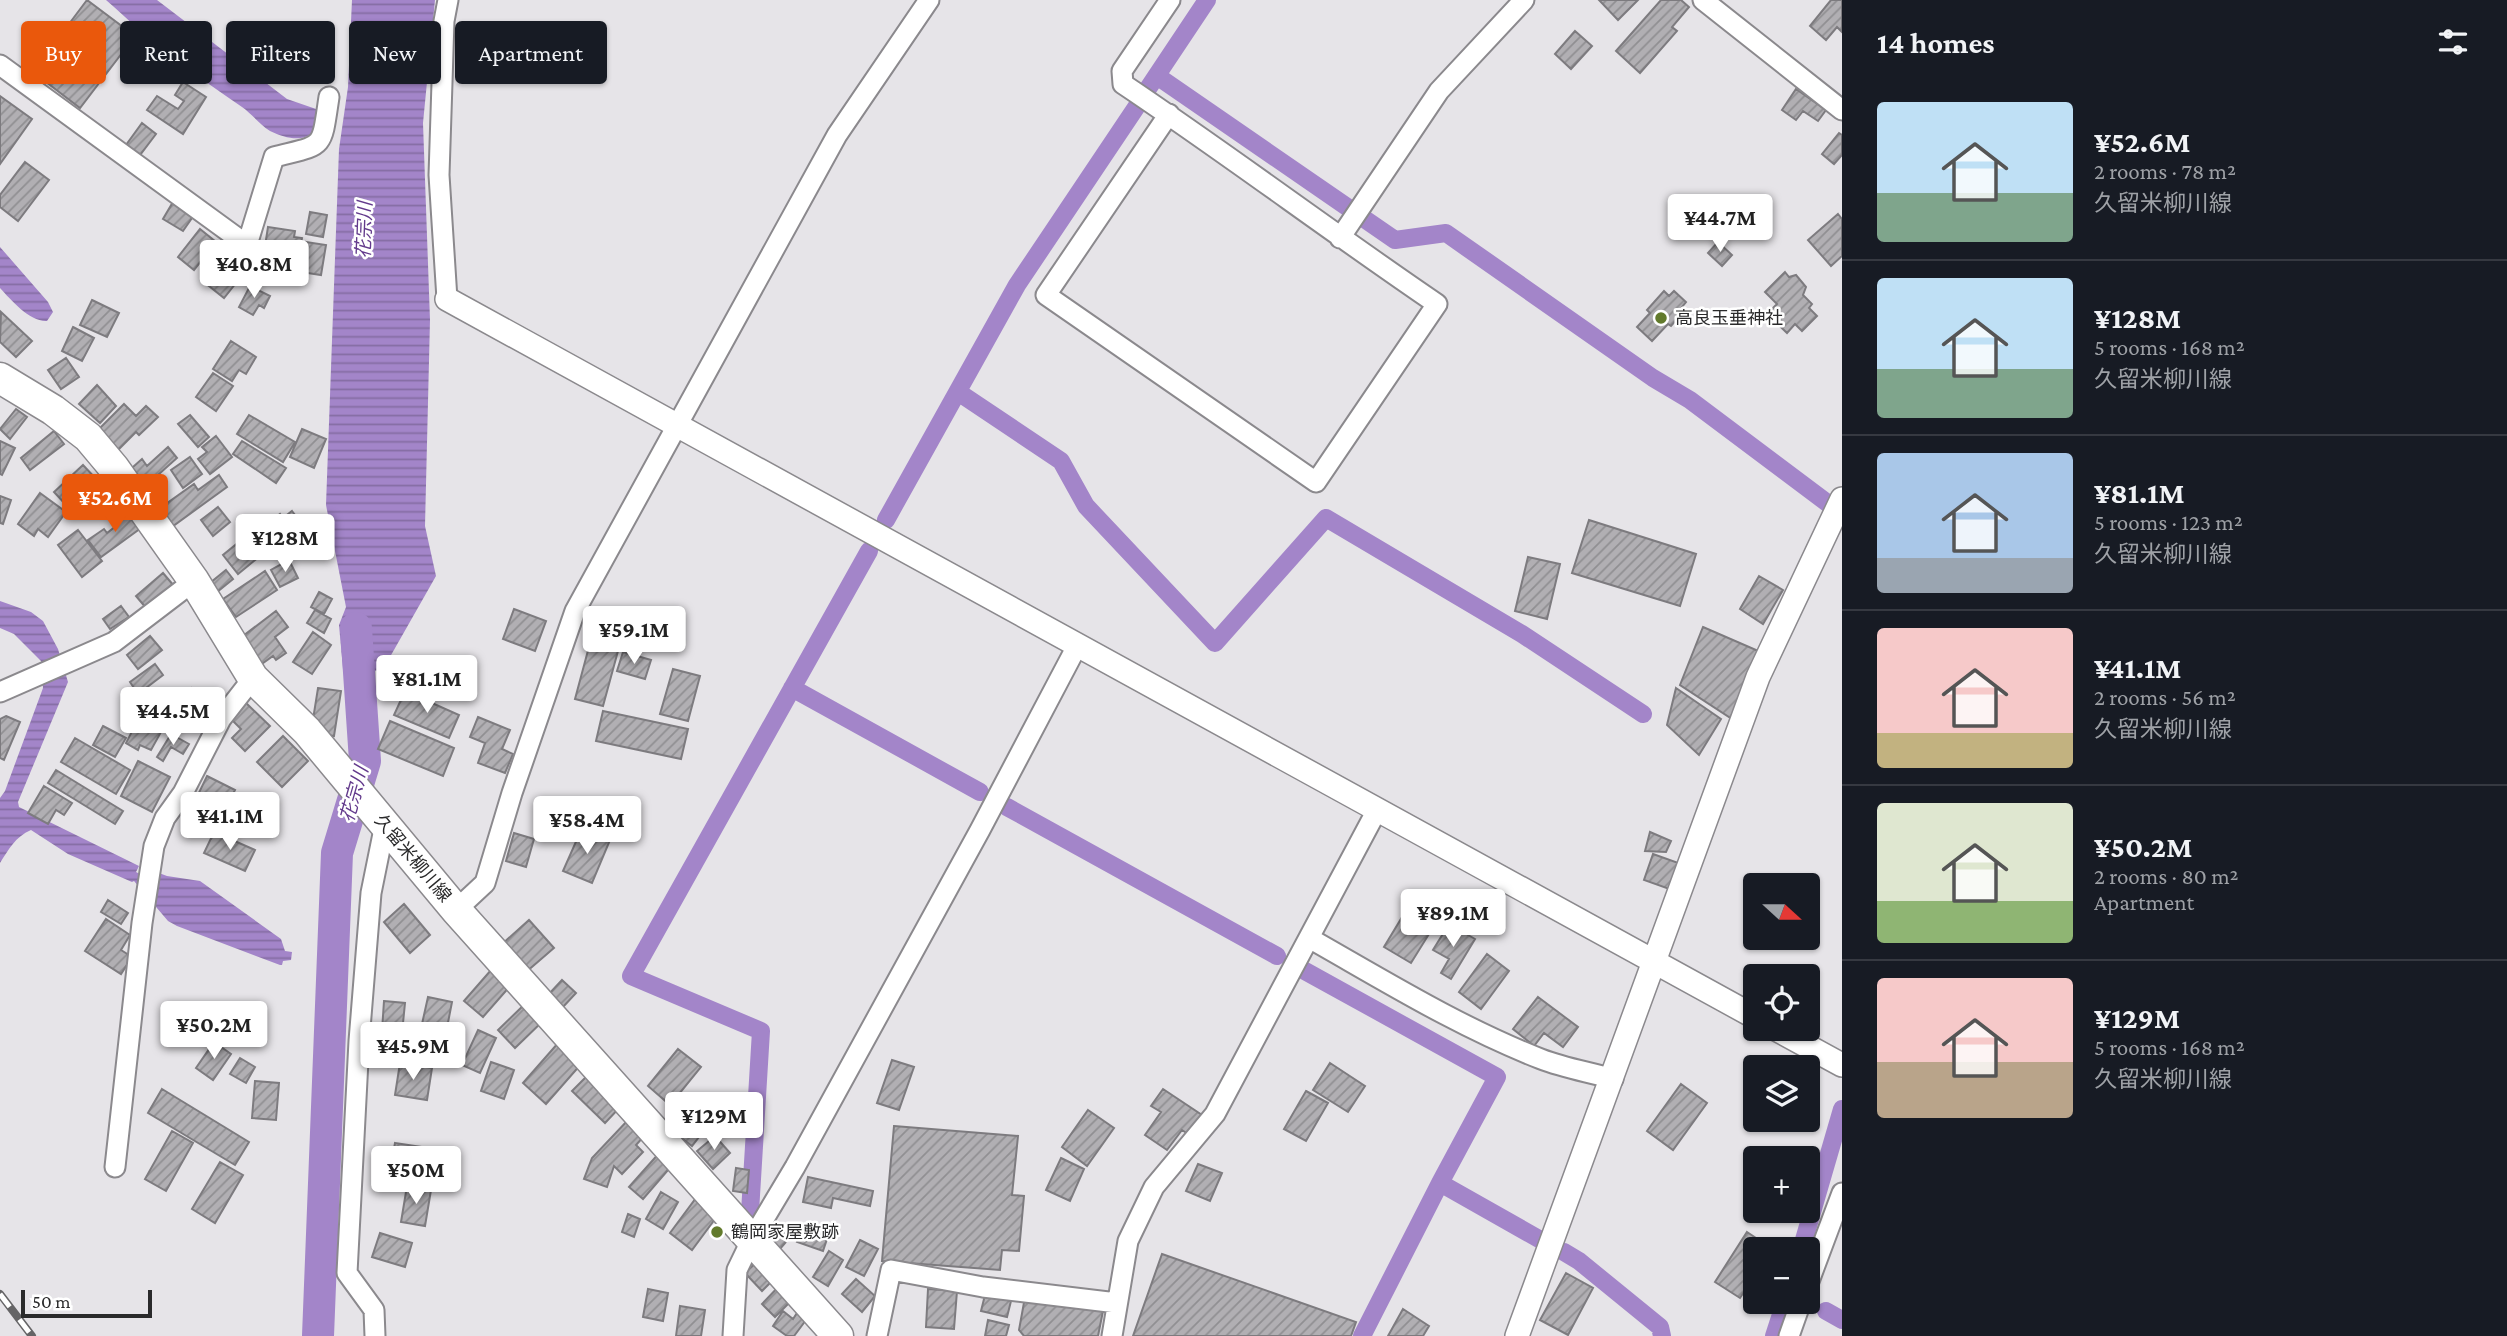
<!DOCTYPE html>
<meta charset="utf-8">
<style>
:root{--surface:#171b24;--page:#242831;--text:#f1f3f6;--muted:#9ea1a6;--line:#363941;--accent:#ea580c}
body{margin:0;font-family:"Crimson Pro","Noto Sans JP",serif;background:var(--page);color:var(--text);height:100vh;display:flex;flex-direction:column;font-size:26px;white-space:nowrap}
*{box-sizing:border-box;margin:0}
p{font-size:23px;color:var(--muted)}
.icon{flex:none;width:38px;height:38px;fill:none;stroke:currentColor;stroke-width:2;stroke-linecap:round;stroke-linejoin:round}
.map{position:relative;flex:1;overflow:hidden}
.panel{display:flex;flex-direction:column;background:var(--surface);width:665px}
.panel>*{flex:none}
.hud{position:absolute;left:21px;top:21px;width:665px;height:63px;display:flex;gap:14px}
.needle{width:46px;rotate:111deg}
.controls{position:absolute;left:1743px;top:873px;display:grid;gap:14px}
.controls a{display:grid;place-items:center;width:77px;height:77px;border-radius:7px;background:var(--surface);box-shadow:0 2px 5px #0004;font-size:35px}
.scale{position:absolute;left:21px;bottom:18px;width:131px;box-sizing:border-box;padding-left:7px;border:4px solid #2a2a2b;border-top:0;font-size:19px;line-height:24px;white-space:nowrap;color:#2a2a2b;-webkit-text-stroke:5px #fff;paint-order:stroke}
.price{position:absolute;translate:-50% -60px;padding:0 16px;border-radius:7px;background:#fff;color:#222;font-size:23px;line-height:46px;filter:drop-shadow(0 2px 4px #0008)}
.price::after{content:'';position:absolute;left:50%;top:42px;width:21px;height:16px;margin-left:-10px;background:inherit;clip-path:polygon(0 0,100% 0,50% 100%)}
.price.on{background:var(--accent);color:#fff}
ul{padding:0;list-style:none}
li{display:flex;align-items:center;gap:21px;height:175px;padding:0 35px}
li+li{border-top:2px solid var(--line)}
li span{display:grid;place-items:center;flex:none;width:196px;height:140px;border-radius:7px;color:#555}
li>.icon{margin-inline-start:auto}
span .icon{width:84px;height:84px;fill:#fffc;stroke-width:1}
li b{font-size:30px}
h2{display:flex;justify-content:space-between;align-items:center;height:84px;padding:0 35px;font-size:30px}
.chip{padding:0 24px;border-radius:7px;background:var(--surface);box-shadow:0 2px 5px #0004;font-size:24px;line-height:63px}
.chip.on{background:var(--accent);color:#fff}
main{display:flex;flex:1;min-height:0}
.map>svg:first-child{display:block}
.water{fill:url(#water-rules)}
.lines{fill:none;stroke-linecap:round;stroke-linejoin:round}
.canal{stroke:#a385c9;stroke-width:18}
.river{stroke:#a385c9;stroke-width:32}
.building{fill:url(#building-hatch);stroke:#7d7b7f;stroke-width:2}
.minor-casing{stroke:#8b898d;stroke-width:23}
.tertiary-casing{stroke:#8b898d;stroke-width:26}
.primary-casing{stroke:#8b898d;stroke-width:33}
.minor{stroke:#fff;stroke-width:19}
.tertiary{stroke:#fff;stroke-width:23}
.primary{stroke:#fff;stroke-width:30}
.rail-casing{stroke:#656466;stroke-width:8}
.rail{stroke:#fff;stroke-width:5;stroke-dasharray:16;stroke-linecap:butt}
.poi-dot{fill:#627a2c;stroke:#fff;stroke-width:2.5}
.labels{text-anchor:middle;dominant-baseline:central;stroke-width:5;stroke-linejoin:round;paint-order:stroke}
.poi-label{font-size:18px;fill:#2a2a2b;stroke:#fff;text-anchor:start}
.street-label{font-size:18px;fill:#2a2a2b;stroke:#fff}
.water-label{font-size:19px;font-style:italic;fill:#633a8c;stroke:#fff}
</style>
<main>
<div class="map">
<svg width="1842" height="1336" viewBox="0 0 1842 1336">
<defs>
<pattern id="water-rules" width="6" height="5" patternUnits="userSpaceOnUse" patternTransform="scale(1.75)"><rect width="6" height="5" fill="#a385c9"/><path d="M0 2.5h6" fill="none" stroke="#856da3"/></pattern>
<pattern id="building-hatch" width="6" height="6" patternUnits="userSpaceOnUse" patternTransform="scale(1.75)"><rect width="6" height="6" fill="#b1afb3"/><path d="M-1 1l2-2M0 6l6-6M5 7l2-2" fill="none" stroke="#908f92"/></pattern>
</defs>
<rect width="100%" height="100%" fill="#e6e4e8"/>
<path class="water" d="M106,0h51l130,99 29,10c6,34 -22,34 -46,22 -11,-7 -18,-17 -28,-24 -23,-16 -45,-31 -67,-47 -24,-18 -46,-40 -69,-60z
M352,0h83l-12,123 7,197 -5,206 11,50 -54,95 -39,-2 -4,-44 7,-18 -20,-102 13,-356 9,-62z
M0,247l48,55 5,10 -6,9c-17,1 -36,-21 -47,-33z
M0,601l31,11 12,9 15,28 10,33 -50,120 1,5 120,59 -3,6 11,6 4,-8 16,6 33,5 81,58 4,12 7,1 -1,8 -8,1 -1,4h-2l-103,-39 -9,-5 -34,-40 -2,1 -64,-28 -37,-24c-16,7 -22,19 -31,33v-65l5,-7 38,-103 -2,-27 -27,-27 -14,-6z"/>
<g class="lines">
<path class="canal" d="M1157,76l238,164 51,-7 207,145 37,22 152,114
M1145,93l62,-93
M958,392l103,69 25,45 129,137 111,-125 196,116 121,80
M886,520l131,-235 120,-179
M792,688l188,104
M1007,807l270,149
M1305,971l192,106 -57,106 99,56
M750,1212l11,-181 -130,-55 238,-425
M1801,1250l41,-141
M1564,1252l15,9 81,66 2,9
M1826,1311l16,9
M1362,1336l78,-153
M1774,1336l11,-34"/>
<path class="river" d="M318,1336l19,-483 28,-92 -9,-133"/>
</g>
<path class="building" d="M87,0l48,36 -55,72 -47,-36z
M1599,0h39l-20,20z
M1661,0h20l8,7 -17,20 5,4 -37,42 -24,-22z
M1831,0h11v32l-5,-5 -11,13 -16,-14z
M1575,31l17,15 -21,23 -16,-15z
M183,82l23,15 -23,37 -36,-24 10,-14 21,13 6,-8 -9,-6z
M1796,89l30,21 -8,11 -15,-10 -7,9 -14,-10z
M0,96l32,23 -32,45z
M142,123l14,11 -16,21 -14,-10z
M1839,133l3,2v20l-8,9 -12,-10z
M25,162l24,18 -31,41 -18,-14v-12z
M173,202l21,13 -11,16 -20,-12z
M310,212l17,3 -4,22 -17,-3z
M1838,214l4,5v37l-11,10 -23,-26z
M268,227l27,4 -1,6 8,1 -3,17h-5l-1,8 -30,-4z
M200,229l16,13 -22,28 -16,-13z
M306,242l20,3 -5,30 -20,-3z
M1718,242l14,13 -10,11 -14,-13z
M216,267l20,16 -12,15 -20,-16z
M1785,272l4,5 7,-2 10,12 -3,8 9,9 -3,4 8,8 -15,15 -7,-7 -8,9 -20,-19 10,-10 -12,-12z
M250,286l20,10 -6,12 -5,-3 -6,10 -14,-8z
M1664,291l5,5 5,-5 12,11 -4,5 3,3 -14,16 -3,-2 -16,17 -15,-14 13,-14 -3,-3z
M92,300l27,13 -12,24 -27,-12z
M1,312l31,29 -16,16 -16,-15z
M73,327l21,11 -12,23 -20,-10z
M231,341l25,16 -10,17 -7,-4 -7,11 -19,-12z
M66,358l13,19 -18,12 -13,-19z
M213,373l20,13 -17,25 -20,-14z
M97,385l19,21 -16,17 -21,-19z
M124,404l12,12 10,-10 12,11 -19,18 -3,-3 -21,21 -20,-20z
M16,409l11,8 -17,22 -10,-10z
M190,415l19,22 -11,10 -20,-23z
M249,415l46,27 -12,20 -46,-28z
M302,429l24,10 -12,29 -24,-11z
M54,431l10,13 -34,26 -9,-12z
M216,436l16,21 -22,17 -12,-15 9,-7 -5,-5z
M0,441l15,7 -13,27 -2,-1z
M242,441l44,27 -10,15 -43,-29z
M168,447l9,11 -37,33 -15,-17 17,-15 5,7z
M190,457l12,17 -19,14 -12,-18z
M83,465l14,15 -29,27 -14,-15z
M219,475l8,12 -58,42 -13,-18 38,-27 4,6z
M104,477l12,14 -18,16 -12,-13z
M40,493l26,19 -18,25 -10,-8 -4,7 -16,-12z
M0,496l11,4 -8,24 -3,-1z
M218,507l12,15 -17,14 -12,-16z
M129,511l12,17 -40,29 -13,-17 16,-11 3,4 9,-7 -2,-4z
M292,511l13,17 -26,19 -10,-14 7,-5 -5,-7 9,-7 3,4z
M1589,520l107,34 -16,52 -108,-33z
M258,526l19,23 -12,8 -18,-22z
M78,530l24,31 -20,16 -24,-32z
M244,538l16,18 -22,18 -15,-19z
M1528,557l32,7 -13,55 -32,-8z
M289,560l9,18 -18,9 -9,-17z
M226,570l7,9 -16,13 -7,-9z
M265,571l12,19 -41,27 -13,-18z
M163,573l11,13 -27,23 -11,-13z
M1759,576l24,14 -20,34 -23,-15z
M319,592l13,7 -8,15 -13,-7z
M121,606l8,11 -19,12 -7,-10z
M514,609l32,12 -11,30 -32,-12z
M315,610l16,9 -7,14 -17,-10z
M276,611l12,16 -13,10 11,16 -10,7 -3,-4 -14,10 -24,-24z
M1703,627l60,26 -31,66 -52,-34z
M313,632l18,13 -19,29 -19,-12z
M150,636l12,14 -24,19 -11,-14z
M590,643l28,8 -15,55 -28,-7z
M623,652l28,8 -6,19 -28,-8z
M155,664l8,11 -25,19 -8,-12z
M673,669l27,7 -12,45 -28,-7z
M192,688l29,14 -15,31 -34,-18 9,-19 6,3z
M318,688l23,3 -7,45 -23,-4z
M1676,688l45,31 -22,36 -32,-30z
M405,691l54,24 -10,23 -55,-23z
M244,701l26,25 -25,25 -13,-13 9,-9 -12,-12z
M603,711l85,18 -7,30 -85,-18z
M6,716l14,6 -16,38 -4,-2v-39z
M478,717l32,13 -8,19 11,5 -8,19 -27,-10 7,-20 -15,-6z
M138,720l23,12 -10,18 -11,-5 -2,5 -12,-7z
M390,721l64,27 -11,28 -65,-27z
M103,726l23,12 -11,19 -22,-12z
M171,734l18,10 -6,10 -12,-7 -8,14 -6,-4z
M283,736l25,25 -26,26 -25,-25z
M75,738l55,32 -14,24 -55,-32z
M138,761l32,16 -18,35 -31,-16z
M56,770l67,41 -8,13 -67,-41z
M207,776l28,14 -14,27 -27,-14z
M44,786l28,17 -8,12 -8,-5 -8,14 -20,-11z
M195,812l15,9 -7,14 -16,-8z
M582,828l28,12 -18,43 -29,-12z
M214,832l41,18 -10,21 -41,-18z
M1650,832l21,9 -5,11 -21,-1z
M514,833l20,6 -8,28 -20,-6z
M1653,854l31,11 -9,26 -31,-11z
M108,900l20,13 -7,11 -20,-12z
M404,904l26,31 -20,18 -26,-31z
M1410,904l27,17 -26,42 -27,-16z
M106,919l24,16 -9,15 11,7 -11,17 -36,-23z
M529,920l25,28 -28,24 -25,-27z
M1449,924l26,15 -24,40 -10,-6 8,-14 -16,-9z
M1487,954l22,17 -28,38 -22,-17z
M492,969l19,16 -28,32 -19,-16z
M562,980l14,13 -14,15 -14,-13z
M428,997l24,5 -7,36 -25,-5z
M1538,997l40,30 -15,20 -19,-14 -10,13 -21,-17z
M384,1001l21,2 -3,30 -20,-2z
M527,1002l17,18 -29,28 -17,-18z
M478,1030l18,8 -16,35 -18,-8z
M214,1042l17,12 -18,26 -17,-12z
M559,1042l23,21 -36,41 -23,-21z
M678,1049l23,18 -31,38 -22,-19z
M240,1058l15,9 -9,16 -16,-9z
M892,1060l22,7 -15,43 -22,-7z
M491,1062l23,8 -10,29 -23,-8z
M400,1063l32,5 -5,32 -32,-5z
M1330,1063l35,23 -17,26 -35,-22z
M590,1073l32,32 -17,18 -33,-32z
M255,1081l24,2 -3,37 -24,-2z
M1681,1084l26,19 -34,47 -26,-19z
M162,1089l87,53 -14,23 -87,-52z
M1163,1089l39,26 -14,19 -6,-4 -15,20 -22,-15 16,-23 -10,-6z
M1306,1091l22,12 -22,38 -22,-12z
M1088,1110l26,18 -27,38 -25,-19z
M685,1112l21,16 -14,18 -20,-15z
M629,1119l16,16 -9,10 7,7 -21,22 -8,-8 -7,21 -23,-8 8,-21z
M894,1126l124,10 -6,59 12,1 -5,55 -17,-1 -2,20 -118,-9z
M172,1131l21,12 -27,48 -21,-12z
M715,1136l15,17 -17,16 -16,-18z
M395,1143l34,5 -6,35 -34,-6z
M661,1151l13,12 -31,36 -14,-12z
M1061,1158l23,11 -14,32 -24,-11z
M220,1162l23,13 -28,48 -23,-14z
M1198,1164l24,9 -12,28 -24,-10z
M736,1168l13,2 -2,23 -14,-2z
M808,1177l65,14 -3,15 -37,-8 -2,10 -28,-6z
M407,1186l24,4 -6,36 -24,-4z
M661,1192l17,10 -15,27 -17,-10z
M696,1198l22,17 -26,35 -22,-17z
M628,1214l12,5 -6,18 -12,-5z
M774,1222l17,14 -12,14 -17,-14z
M804,1224l25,9 -6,18 -26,-9z
M1747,1232l27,18h-19v27h-1l-14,21 -25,-16z
M380,1233l32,10 -7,24 -33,-10z
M860,1240l18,9 -14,27 -18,-9z
M829,1251l14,9 -15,26 -15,-9z
M1162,1254l194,68 -5,14h-218z
M759,1260l16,18 -13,13 -17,-18z
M1566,1273l27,15 -25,47 -28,-15z
M856,1279l19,17 -13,16 -20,-18z
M781,1284l13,14 -19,19 -13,-13z
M648,1289l20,4 -5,28 -20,-4z
M928,1289l29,2 -3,38 -28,-2z
M985,1295l26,6 -4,16 -26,-6z
M1025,1297l78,14 -5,25h-74l-5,-6z
M680,1306l25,4 -4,26h-25z
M1403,1309l26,17 -6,10h-35z
M783,1311l10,8 4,-6 9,7 -12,16h-7l-14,-10z
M988,1320l21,5 -3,11h-21z"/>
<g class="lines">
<defs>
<path id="minor" d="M1703,0l139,110
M0,65l247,180 27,-88c51,-13 47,-6 55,-60
M1169,114l-123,181 270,187 121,-178c-106,-72 -208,-149 -314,-220l-1,-13 48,-71
M1340,238l99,-147 85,-91
M447,299l-8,-124 5,-154 4,-21
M0,692l114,-50 80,-61
M456,910l29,-27 27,-90 63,-182 262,-476 92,-135
M1309,938c76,43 150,89 232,121 23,9 48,13 72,20
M115,1167l27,-244 12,-77 11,-28 18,-25 38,-74 32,-41
M1808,1284l34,-91
M375,1336l-1,-26 -27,-37 12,-232 12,-148 14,-69
M733,1336l4,-66 15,-31 43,-72 185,-337 97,-184
M877,1336l14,-66 92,17 134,16
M1112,1336l16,-95 26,-54 61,-73 162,-304
M1789,1336l12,-34"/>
<path id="tertiary" d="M447,299l1308,718
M1776,1029l66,36
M1517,1336l241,-659 84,-178"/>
<path id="primary" d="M0,378l53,32 35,27 26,31 80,113 59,97 54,53 149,179 382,426"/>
</defs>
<use href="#minor" class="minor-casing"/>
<use href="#tertiary" class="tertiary-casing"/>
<use href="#primary" class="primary-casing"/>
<use href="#minor" class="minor"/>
<use href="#tertiary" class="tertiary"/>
<use href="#primary" class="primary"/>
<defs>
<path id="rail" d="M0,1294l32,42"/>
</defs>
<use href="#rail" class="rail-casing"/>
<use href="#rail" class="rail"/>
</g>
<g class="poi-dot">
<circle cx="1661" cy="318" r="7"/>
<circle cx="717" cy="1232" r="7"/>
</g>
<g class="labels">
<g class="poi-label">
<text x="1675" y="318">高良玉垂神社</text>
<text x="731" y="1232">鶴岡家屋敷跡</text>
</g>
<g class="street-label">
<text transform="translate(413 858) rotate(50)">久留米柳川線</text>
</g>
<g class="water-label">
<text transform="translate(364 230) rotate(-88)">花宗川</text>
<text transform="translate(354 794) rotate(-74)">花宗川</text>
</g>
</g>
</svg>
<div class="controls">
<a><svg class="needle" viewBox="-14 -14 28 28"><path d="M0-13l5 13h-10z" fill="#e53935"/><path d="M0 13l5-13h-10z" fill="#9ea1a6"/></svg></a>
<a><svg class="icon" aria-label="locate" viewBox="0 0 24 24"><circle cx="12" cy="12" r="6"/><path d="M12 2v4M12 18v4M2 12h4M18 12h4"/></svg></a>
<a><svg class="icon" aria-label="layers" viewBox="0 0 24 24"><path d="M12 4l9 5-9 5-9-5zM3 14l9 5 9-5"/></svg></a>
<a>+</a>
<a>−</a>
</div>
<div class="scale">50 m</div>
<b class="price" style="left:1720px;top:254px">¥44.7M</b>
<b class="price" style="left:254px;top:300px">¥40.8M</b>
<b class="price on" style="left:115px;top:534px">¥52.6M</b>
<b class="price" style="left:285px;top:574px">¥128M</b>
<b class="price" style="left:634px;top:666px">¥59.1M</b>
<b class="price" style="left:427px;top:715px">¥81.1M</b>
<b class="price" style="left:173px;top:747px">¥44.5M</b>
<b class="price" style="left:230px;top:852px">¥41.1M</b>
<b class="price" style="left:587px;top:856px">¥58.4M</b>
<b class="price" style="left:1453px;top:949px">¥89.1M</b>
<b class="price" style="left:214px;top:1061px">¥50.2M</b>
<b class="price" style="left:413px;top:1082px">¥45.9M</b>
<b class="price" style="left:714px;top:1152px">¥129M</b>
<b class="price" style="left:416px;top:1206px">¥50M</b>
<div class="hud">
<a class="chip on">Buy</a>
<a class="chip">Rent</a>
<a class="chip">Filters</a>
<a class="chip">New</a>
<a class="chip">Apartment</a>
</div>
</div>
<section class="panel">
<h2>14 homes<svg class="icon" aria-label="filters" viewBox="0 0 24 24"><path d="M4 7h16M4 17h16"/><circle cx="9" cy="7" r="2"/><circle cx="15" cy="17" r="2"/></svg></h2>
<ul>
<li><span style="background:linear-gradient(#bfe0f5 65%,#7fa58c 0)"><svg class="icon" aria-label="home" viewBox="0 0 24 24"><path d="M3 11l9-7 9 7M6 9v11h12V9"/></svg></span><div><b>¥52.6M</b><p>2 rooms · 78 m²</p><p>久留米柳川線</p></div></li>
<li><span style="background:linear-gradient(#bfe0f5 65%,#7fa58c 0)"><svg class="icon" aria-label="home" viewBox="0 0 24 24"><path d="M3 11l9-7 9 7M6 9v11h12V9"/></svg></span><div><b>¥128M</b><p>5 rooms · 168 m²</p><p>久留米柳川線</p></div></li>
<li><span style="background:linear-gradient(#a9c7e8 75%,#9aa5b1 0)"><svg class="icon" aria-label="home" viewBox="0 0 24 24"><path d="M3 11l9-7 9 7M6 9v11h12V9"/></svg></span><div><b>¥81.1M</b><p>5 rooms · 123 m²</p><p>久留米柳川線</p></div></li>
<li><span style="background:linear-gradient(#f6c9c9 75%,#c2b280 0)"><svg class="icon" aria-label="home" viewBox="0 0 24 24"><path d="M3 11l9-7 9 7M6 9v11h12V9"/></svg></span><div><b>¥41.1M</b><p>2 rooms · 56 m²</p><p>久留米柳川線</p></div></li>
<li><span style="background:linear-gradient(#dfe7d0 70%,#8fb573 0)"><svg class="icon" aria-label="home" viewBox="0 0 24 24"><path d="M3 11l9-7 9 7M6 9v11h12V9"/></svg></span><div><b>¥50.2M</b><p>2 rooms · 80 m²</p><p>Apartment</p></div></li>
<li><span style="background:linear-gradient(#f6c9c9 60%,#b9a48a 0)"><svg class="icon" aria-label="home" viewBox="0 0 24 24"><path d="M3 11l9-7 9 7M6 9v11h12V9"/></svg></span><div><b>¥129M</b><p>5 rooms · 168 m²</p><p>久留米柳川線</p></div></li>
</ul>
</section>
</main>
